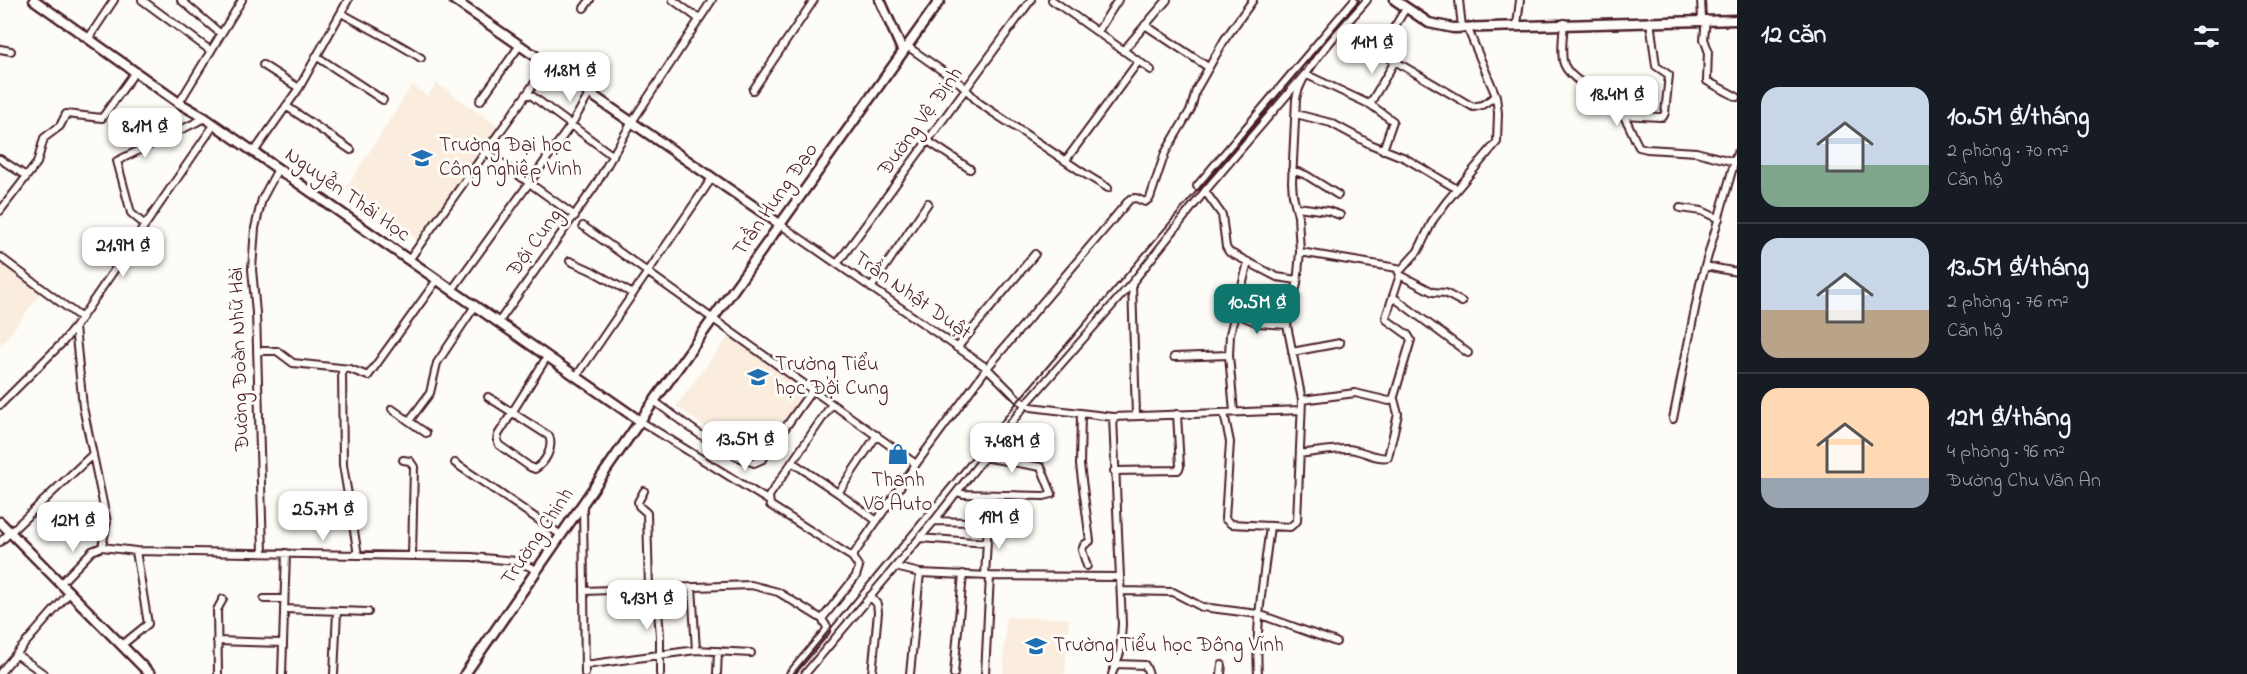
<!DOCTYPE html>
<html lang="vi">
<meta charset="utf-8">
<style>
:root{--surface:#171b24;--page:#242831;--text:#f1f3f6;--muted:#9ea1a6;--line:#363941;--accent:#0f766e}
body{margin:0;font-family:"Indie Flower",sans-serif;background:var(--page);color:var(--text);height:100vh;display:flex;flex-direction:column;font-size:22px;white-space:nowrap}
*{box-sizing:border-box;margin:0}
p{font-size:20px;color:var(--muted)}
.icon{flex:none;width:33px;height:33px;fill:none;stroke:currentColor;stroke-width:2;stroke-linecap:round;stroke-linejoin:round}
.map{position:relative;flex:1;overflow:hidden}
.panel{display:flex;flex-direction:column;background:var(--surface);width:510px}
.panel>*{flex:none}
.price{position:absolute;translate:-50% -51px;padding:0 14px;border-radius:12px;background:#fff;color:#222;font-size:20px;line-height:39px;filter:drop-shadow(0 2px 3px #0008)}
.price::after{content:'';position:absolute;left:50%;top:36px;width:18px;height:14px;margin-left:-9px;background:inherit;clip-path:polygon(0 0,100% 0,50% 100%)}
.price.selected{background:var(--accent);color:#fff}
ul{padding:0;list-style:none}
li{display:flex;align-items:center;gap:18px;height:150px;padding:0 24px}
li+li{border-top:2px solid var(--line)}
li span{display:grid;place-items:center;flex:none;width:168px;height:120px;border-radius:18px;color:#555}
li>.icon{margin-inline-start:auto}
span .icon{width:72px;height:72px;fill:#fffc;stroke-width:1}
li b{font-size:26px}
h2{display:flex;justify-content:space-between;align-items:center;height:72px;padding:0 24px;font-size:26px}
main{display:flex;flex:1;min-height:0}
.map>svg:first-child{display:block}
.built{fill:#faedde}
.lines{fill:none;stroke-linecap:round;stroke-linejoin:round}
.street-casing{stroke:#4a1f2b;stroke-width:10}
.secondary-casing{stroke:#4a1f2b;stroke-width:13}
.street{stroke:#fdfcf7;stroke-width:6}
.secondary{stroke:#fdfcf7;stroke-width:8}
.rail{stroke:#4a1f2b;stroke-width:2}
.labels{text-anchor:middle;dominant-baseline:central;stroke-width:6;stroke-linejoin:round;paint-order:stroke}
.street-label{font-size:21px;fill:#4a1f2b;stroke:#fdfcf7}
.poi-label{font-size:21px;fill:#4a1f2b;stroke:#fdfcf7;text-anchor:start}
</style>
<main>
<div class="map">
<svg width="1737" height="674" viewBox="0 0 1737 674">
<rect width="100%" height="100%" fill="#fdfcf7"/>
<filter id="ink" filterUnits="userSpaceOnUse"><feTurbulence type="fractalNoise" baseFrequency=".0167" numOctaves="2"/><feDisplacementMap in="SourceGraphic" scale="12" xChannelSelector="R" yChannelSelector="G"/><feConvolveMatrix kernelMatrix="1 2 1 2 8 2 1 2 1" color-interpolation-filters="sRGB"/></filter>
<g filter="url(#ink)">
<path class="built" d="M437,83l62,44 -80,114 -73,-53 66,-103 15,11z
M0,261l42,31 -42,55z
M730,334l78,56 -46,67 -8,3 -78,-54z
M1006,617l63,1 -4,56h-62z"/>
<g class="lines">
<defs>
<path id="street" d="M142,0l69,51
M181,0l40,34
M673,0l26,19
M1052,0l99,70
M1459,0l3,27
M1701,0l1,19
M584,8l6,-8
M341,13c27,15 54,28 80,45
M1706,19l-2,20 4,11 -1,31 30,16
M1564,23c-1,12 -3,26 -1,38 4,19 39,32 53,45 12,12 15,27 23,41l8,2 49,3 39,10
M1145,25l63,42
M1517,25l3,-25
M1098,31l20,-31
M88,39l26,-39
M907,46l54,38 18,19 106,71 23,14
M0,49l11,2
M1123,51l44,-51
M316,56l67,44
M1393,60l80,47 9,-2 14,-9
M263,65l36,23
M753,90l61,-90
M528,93l85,63
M480,101l40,-56
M179,103l63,-103
M286,106l65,44
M1296,114l35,9 39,21 35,14 52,31
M1623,115l37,2h3l2,-4 4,-38 -13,-9 -6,-45
M928,141l42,28
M1383,150l10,-29 -22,-16v-3l23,-39 -10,-13v-6l22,-36
M485,151l90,65
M254,152l45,-64 49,-88
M0,159l26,17
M1066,160l72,-98
M1292,170l14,5 32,20
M1197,186l157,-186
M1205,191l17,24 4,32 3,5 48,25 20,3
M1297,207l31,4 12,4
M1680,208l22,3 17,8
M0,211l37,-48 7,-25 16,-12 6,-12 36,4 33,-46
M145,225l-14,-12 -14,-52 88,-43
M781,225l206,143 32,32 12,7 82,10 188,-7
M583,226l333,238
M1300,252l97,16 3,7 -14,42 1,3 21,15 3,5 -18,60 -4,1 -34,-8 -53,7
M0,257l80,60
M409,260l139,-196
M570,261l22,10 41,23
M837,264l194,-264
M1705,266l32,6
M1399,272l19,-21 15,-31 14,-19 50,-59 1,-29 -2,-17 -29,-69
M1400,275l33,17 12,1 17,9
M1132,283l4,133
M871,288l57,-85
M452,290l119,-165 19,-32
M1393,297l75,56
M1235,313l23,10 29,2
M498,323l97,-137 37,-64 80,-122
M75,327l8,80 24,115 -5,25
M957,348l78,-94
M257,351h20l16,12 57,6 18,7 69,-96
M1292,352l48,-9
M1174,357l55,-2
M342,370l1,95 15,90
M576,377l136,-199
M488,397l61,39c5,12 -4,27 -14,33l-5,-2 -31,-22 -2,-5 1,-5 49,-78
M654,401c31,22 63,50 100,62l9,-4 49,-69
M832,404l-63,92 1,9 82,52
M0,405l62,-62 13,-16 139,-202
M392,409l34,24
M1234,412l-5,-57 1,-21 18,-72
M1081,413l-1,52 10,76 -6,4 -2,5 5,16
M1224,413l6,29 -5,77 6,5 59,3 7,-6 5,-121 -15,-75 10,-41 3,-32 -2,-36 -5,-21 -1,-13 4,-83c5,-31 50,-74 71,-99
M1673,419l27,-135 37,-131
M409,421l21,-28 7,-30 38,-57
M640,421l129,80
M1300,454c15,-2 31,-5 47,-5 14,0 29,11 41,8l10,-43 -4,-15
M403,460l7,1 4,6 -2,89
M792,462l46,31
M455,463l106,72
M1114,471l64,-1 2,-3 -3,-53
M644,491l-6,11 1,4 8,7 2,75
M957,492l6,2 81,2 8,-2 -11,-27 -58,-10
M583,504l2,170
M877,521l-39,-28 39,-58
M934,521l70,2
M920,538l67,5
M0,542l93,-88
M263,552l-7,-239 -4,-44 3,-41 7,-29 16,-30
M895,567l25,6
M985,576l3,-53
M61,583l31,-32 10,-4 34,4 336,6 44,4 21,9
M692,587l4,63
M656,588l4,47v39
M584,591l167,-6 27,7 44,27
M1121,591l52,1 29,15 56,7 78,28
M870,596l7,8 1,8 -6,62
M264,599h20
M284,609l84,3
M217,641l66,2
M122,645l26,-21 -12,-73
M16,654l54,-62
M1116,664l29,1 4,9
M585,665l111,-15 55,3
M0,673l16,-19 28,20
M218,674l-1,-64 6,-11
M282,674l4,-121
M334,674l3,-63
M717,674l1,-23
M790,674l36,-43 1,-4 -5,-8 34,-43 3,-9 -7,-10 64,-93 71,-96 143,-169 6,-1 9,4 5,-4 15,-45 26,-44 5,-19 29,-51 28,-39
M805,674l129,-153 92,-117 106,-121 73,-92 100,-117 66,31
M910,674l10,-101 70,3 130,1
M954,674l9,-100
M985,674l5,-98
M1112,674l8,-21 2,-29 -9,-207
M1221,674l1,-9
M1258,674c-3,-50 6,-99 12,-148"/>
<path id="secondary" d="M34,0l145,103 26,15 435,303
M454,0l327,225
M880,0l23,52
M1395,0l34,23 24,5 284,-8
M0,522l150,152
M465,674l175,-253 300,-421"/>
</defs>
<use href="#street" class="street-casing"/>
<use href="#secondary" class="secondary-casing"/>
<use href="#street" class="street"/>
<use href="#secondary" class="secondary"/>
<path class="rail" d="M793,674l226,-274 340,-400"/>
</g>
</g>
<defs>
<symbol id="university-bare" viewBox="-9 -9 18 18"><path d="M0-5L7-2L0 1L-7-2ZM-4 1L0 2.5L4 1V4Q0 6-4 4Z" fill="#1f6fb2" stroke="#fdfcf7" stroke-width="2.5" paint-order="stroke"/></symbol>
<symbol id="school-bare" viewBox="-9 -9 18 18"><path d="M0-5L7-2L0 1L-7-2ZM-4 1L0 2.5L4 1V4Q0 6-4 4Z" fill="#1f6fb2" stroke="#fdfcf7" stroke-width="2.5" paint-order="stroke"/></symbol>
<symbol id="shop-bare" viewBox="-9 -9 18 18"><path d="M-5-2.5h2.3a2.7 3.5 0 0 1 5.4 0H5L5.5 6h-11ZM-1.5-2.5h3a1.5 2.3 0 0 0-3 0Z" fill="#1f6fb2" stroke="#fdfcf7" stroke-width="2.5" paint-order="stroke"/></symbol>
</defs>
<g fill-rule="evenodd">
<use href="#university-bare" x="407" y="143" width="30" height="30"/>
<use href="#school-bare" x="743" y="362" width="30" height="30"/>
<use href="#shop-bare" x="883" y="439" width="30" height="30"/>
<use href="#school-bare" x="1021" y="631" width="30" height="30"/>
</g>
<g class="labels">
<g class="street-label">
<text transform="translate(921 122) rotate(-54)">Đường Vệ Định</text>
<text transform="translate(347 195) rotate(35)">Nguyễn Thái Học</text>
<text transform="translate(776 200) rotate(-55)">Trần Hưng Đạo</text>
<text transform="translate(535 243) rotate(-54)">Đội Cung</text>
<text transform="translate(912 296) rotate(35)">Trần Nhật Duật</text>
<text transform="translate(240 359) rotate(-92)">Đường Đoàn Nhữ Hài</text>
<text transform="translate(538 537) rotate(-56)">Trường Chinh</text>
</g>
<g class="poi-label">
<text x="439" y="146">Trường Đại học<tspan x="439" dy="24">Công nghiệp Vinh</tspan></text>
<text x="775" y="365">Trường Tiểu<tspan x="775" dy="24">học Đội Cung</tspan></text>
<text x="898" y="481" text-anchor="middle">Thanh<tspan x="898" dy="24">Võ Auto</tspan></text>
<text x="1053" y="646">Trường Tiểu học Đông Vĩnh</text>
</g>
</g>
</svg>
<b class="price" style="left:1372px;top:75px">14M ₫</b>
<b class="price" style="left:570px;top:103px">11.8M ₫</b>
<b class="price" style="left:1617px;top:127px">18.4M ₫</b>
<b class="price" style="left:145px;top:159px">8.1M ₫</b>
<b class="price" style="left:123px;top:278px">21.9M ₫</b>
<b class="price selected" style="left:1257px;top:335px">10.5M ₫</b>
<b class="price" style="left:745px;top:472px">13.5M ₫</b>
<b class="price" style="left:1012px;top:474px">7.48M ₫</b>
<b class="price" style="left:323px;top:542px">25.7M ₫</b>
<b class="price" style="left:999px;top:550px">19M ₫</b>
<b class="price" style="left:73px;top:553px">12M ₫</b>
<b class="price" style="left:647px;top:631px">9.13M ₫</b>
</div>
<section class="panel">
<h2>12 căn<svg class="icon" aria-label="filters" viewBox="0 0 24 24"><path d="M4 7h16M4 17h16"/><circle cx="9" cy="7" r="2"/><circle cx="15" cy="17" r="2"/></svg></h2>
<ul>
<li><span style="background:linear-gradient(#c9d6e8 65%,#7fa58c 0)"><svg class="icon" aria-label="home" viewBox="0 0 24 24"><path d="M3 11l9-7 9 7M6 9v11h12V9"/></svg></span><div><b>10.5M ₫/tháng</b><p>2 phòng · 70 m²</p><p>Căn hộ</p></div></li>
<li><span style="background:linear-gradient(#c9d6e8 60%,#b9a48a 0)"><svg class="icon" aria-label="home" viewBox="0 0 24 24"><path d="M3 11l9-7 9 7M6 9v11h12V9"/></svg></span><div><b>13.5M ₫/tháng</b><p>2 phòng · 76 m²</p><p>Căn hộ</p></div></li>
<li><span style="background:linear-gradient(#ffd9b3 75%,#9aa5b1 0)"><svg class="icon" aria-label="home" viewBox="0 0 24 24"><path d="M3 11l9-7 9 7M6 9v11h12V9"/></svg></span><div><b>12M ₫/tháng</b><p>4 phòng · 96 m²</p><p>Đường Chu Văn An</p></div></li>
</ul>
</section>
</main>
